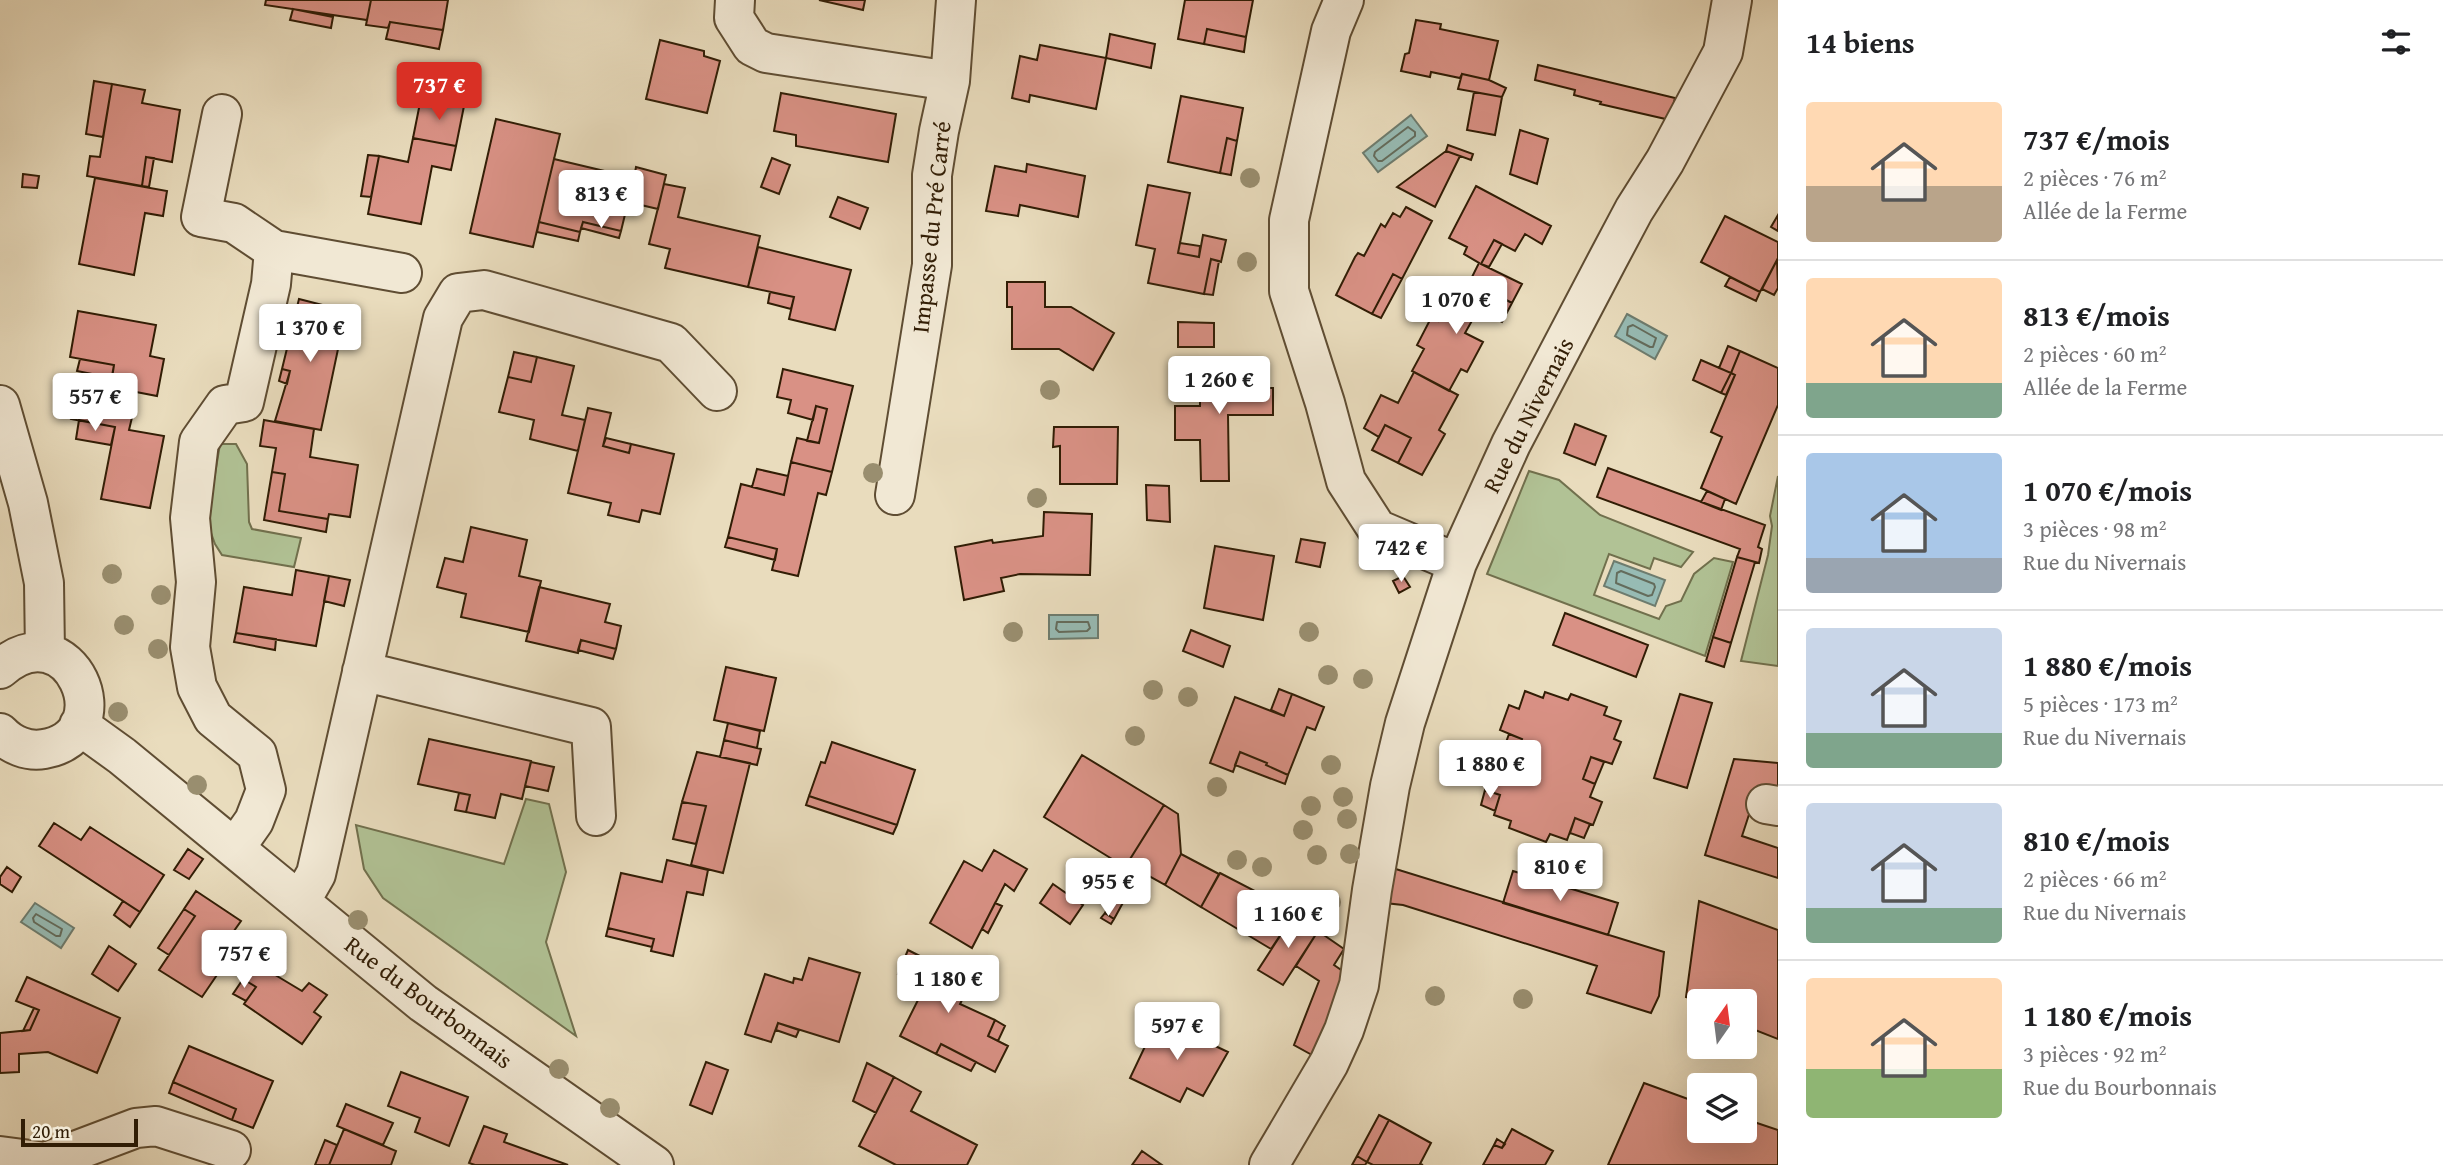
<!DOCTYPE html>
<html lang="fr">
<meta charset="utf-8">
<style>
:root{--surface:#fff;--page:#f6f6f6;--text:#202124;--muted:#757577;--line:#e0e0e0;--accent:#d93025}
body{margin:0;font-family:"Gentium Book Plus",serif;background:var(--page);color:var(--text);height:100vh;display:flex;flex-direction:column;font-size:26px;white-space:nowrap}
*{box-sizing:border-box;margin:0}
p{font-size:23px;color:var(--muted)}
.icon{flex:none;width:38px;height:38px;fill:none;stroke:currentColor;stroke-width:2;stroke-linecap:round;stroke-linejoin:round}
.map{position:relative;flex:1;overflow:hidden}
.drawer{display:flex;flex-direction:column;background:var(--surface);width:665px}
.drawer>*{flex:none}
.needle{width:46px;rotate:14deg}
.controls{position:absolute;left:1687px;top:989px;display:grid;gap:14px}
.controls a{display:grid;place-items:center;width:70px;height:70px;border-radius:7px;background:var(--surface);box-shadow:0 7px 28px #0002;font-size:35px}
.scale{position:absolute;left:21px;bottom:18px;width:117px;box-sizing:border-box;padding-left:7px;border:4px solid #311d05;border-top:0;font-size:19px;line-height:24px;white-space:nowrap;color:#311d05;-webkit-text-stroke:5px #f1e8d4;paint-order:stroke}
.price{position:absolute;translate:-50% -60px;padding:0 16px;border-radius:7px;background:#fff;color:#222;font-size:23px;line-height:46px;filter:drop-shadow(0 2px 4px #0008)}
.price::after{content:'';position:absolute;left:50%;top:42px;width:21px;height:16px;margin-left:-10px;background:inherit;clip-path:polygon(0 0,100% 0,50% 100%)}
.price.on{background:var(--accent);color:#fff}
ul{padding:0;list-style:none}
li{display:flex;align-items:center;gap:21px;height:175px;padding:0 28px}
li+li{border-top:2px solid var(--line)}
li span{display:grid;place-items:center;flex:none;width:196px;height:140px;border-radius:7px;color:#555}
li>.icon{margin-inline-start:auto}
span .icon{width:84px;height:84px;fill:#fffc;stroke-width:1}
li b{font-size:30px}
h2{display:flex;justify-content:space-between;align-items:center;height:84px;padding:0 28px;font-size:30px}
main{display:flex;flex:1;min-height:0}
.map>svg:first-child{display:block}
.green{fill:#b1c295;stroke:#71704d;stroke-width:2}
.water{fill:#97bbb4;stroke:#6e7c6e;stroke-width:2}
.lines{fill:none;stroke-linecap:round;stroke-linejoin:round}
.shore{stroke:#646c5c;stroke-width:2}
.building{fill:#d99185;stroke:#311d05;stroke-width:2}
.minor-casing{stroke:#5f4d33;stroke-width:42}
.minor{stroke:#f1e8d4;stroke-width:38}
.tree{fill:#998e6f}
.labels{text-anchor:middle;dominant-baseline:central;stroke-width:7;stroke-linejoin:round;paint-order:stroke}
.street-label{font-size:24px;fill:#311d05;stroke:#f1e8d4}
</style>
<main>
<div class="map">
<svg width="1778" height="1165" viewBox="0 0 1778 1165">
<rect width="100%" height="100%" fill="#e9dcbd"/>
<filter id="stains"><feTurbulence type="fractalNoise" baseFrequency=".00286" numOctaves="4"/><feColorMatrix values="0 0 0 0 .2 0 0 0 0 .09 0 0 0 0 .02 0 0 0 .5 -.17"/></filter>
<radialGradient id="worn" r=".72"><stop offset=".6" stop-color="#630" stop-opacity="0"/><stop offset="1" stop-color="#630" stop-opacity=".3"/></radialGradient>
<path class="green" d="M220,444h16l11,20 2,58 3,7 49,9 -7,29 -72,-12 -7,-11 -8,-22z
M1529,471l30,9 41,35 93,37 -12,15 -27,-9 -4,11 -41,-15 -15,41 65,24 7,-13 15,-5 13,-27 20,-16 19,4 -28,94 -218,-82z
M1778,476v190l-37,-5 27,-106 4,-29 -2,-10z
M526,799l23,5 17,68 -20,70 30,94 -193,-138 -19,-29 -8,-44 148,39z"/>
<path class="water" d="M1411,115l16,21 -49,36 -15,-19z
M1627,314l40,22 -12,23 -40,-23z
M1614,561l51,19 -10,26 -51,-20z
M1049,615h49v23l-49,1z
M35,903l39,25 -13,20 -40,-26z"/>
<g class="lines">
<path class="shore" d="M1408,127l7,5v4l-33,25h-4l-4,-5 1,-4z
M1633,325l23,13 -3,9h-3l-23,-12 1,-8z
M1621,571l33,13 1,3 -3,8 -4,1 -32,-13 1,-10z
M1057,622h31l2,6 -3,3 -28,1 -3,-3z
M36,914l26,15 -2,7h-4l-22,-14 -1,-4z"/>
</g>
<path class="building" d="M266,0h105l-4,20 -102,-15z
M371,0h77l-5,30 -53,-8 -2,6 -22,-3z
M819,0h46l-2,10z
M1185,0h68l-7,37 -39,-8 -3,15 -26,-5z
M293,9l40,8 -2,11 -41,-8z
M1416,20l25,4 -1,5 58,12 -9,39 -27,-6 -2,4 -29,-6 -1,5 -29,-6 4,-17 4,-1z
M390,22l53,8 -4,19 -53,-10z
M1207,29l39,8 -2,15 -40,-8z
M1110,34l45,10 -4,24 -45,-10z
M660,40l44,11v5l16,5 -13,52 -61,-14z
M1040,45l66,13 -10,51 -66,-14 -1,7 -17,-4 8,-42 17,4z
M1538,65l137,33 -5,22 -70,-16 1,-2 -27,-7 1,-5 -40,-10z
M1462,74l27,6 17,8 -4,9 -44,-8z
M94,81l18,3 -9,53 -17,-3z
M112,84l33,6 -3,13 38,7 -8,52 -26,-5 -4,29 -55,-10 3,-20 10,1z
M1474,92l28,5 -7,38 -28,-5z
M781,93l115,21 -8,48 -92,-16v-11l-22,-4z
M1181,96l62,12 -6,33 -10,-3 -7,35 -52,-11z
M421,98l43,8 -8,40 -43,-8z
M496,119l64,15 -27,113 -63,-14z
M1520,130l28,9 -11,45 -27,-10z
M413,138l43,8 -5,24 -19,-4 -11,58 -53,-10 11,-58 29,6z
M1227,138l10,3 -6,34 -11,-2z
M1448,145l25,9 -2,6 -25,-9z
M1446,151l14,5 -25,51 -38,-20z
M368,155l11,1 -8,41 -10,-1z
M146,157l8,1 -5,29 -7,-1z
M772,158l18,7 -11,29 -18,-7z
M554,159l80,19 2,-11 30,8 -8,34 -30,-7 -7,29 -38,-9 -3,10 -41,-10z
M1027,164l58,12 -7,41 -58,-12 -2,11 -32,-5 9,-45 31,6z
M23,174l16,2 -2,12 -15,-1z
M95,178l72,13 -4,25 -18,-3 -11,62 -55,-11z
M664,184l21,4 -7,29 82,19 -12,51 -83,-19 5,-19 -21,-5z
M1148,185l42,8 -12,60 21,4 4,-22 23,5 -5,22 -10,-3 -7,35 -56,-11 7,-34 -19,-4z
M1476,186l75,40 -9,18 -17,-10 -10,17 -21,-11 -13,24 41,20 -10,19 -42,-22 9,-18 -15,-9 3,-7 -18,-9z
M838,197l30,11 -8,21 -30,-12z
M1406,207l26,14 -30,58 -9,-5 -21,40 -36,-19 19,-38 3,-4 6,3 17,-32 4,3 8,-14 7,4z
M1778,215v16l-7,-4z
M1725,216l53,26v16l-18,34 -59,-30z
M539,222l41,10 -2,9 -41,-9z
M583,222l38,9 -2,7 -38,-10z
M1494,240l8,4 -13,23 -8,-3z
M1180,243l20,3 -1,11 -21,-4z
M758,247l93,23 -16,60 -46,-11 5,-22 -46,-10z
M1211,259l8,2 -6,34 -9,-1z
M1777,260l1,28 -4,7 -12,-6z
M1393,274l9,5 -21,39 -9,-4z
M1730,277l30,15 -4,9 -31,-15z
M1470,281l42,22 -10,19 -24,-12 -13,23 18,9 -16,30 -6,-3 -12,22 -37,-20 12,-22 -7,-4 14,-27 7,3 15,-27 7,4z
M1007,282h38v25h26l43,26 -21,37 -34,-21h-47v-42h-5z
M770,292l24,5 -3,12 -23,-6z
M299,299l47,12 -25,119 -46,-9 15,-50 -8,-2z
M78,311l78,14 -6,31 14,3 -7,37 -47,-9 4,-22 -44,-8z
M1178,322l36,1v24h-36z
M1728,346l12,5 -9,22 -12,-5z
M1740,351l38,17v37l-42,99 -35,-16 21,-51 -11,-5 24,-57 -4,-2z
M514,352l23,5 -6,25 -23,-5z
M537,357l37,9 -12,49 23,5 -7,31 -48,-12 4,-19 -35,-8 9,-35 23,5z
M80,359l34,6 -2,13 -35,-7z
M1701,360l30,13 -10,20 -28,-13z
M1200,364l37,1 1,23h35v27h-45l1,66h-28l-1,-41h-25v-34h25z
M282,369l8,2 -3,13 -8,-3z
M783,369l70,17 -21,86 -41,-10 6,-24 22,5 8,-34 -11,-3 -3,14 -25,-7 3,-13 -14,-3z
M1414,372l44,23 -19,35 6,4 -23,41 -24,-12 13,-25 -26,-13 -6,12 -15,-9 17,-33 17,8z
M1731,373l4,2 -9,20 -5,-2z
M76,397l58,12 -5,21 35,6 -14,72 -49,-9 14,-72 -44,-8z
M816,406l11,3 -8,34 -12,-2z
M588,408l23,5 -8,33 26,7 2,-9 43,10 -14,60 -18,-4 -3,12 -31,-7 3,-12 -43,-10z
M79,420l36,7 -4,18 -35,-6z
M264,420l50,9 -4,28 48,8 -8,52 -21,-3 -1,5 -49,-8 6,-37 -13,-2 4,-24 -16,-2z
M1575,424l31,12 -11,29 -31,-12z
M1385,425l26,13 -13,25 -26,-13z
M1054,427h64l-1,57h-57v-38l-7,1z
M606,438l25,6 -2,9 -26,-7z
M791,462l41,10 -6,23 -8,-2 -20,83 -26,-6 5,-21 -49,-12 13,-53 43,11z
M1608,468l157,57 -7,22 4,2 -3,14 -22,-6 3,-8 -143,-52z
M757,469l31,7 -4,19 -32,-8z
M272,472l13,2 -6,37 49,8 -2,13 -62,-12z
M1146,485l23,1 1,36 -23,-2z
M1707,491l18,8 -4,11 -20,-8z
M1044,512l48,2 -2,61 -70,-1 -19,4 3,13 -40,9 -9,-53 37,-7 1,3 50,-7z
M471,527l56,13 -8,36 22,5 -12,51 -68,-15 5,-23 -29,-7 8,-29 18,4z
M728,537l49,12 -2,11 -50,-13z
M1301,539l24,4 -5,24 -24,-5z
M1215,546l59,10 -11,64 -59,-12z
M1737,557l18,5 -24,81 -18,-6z
M296,570l33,6 -13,70 -80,-13 8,-46 48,8z
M329,576l21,4 -6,26 -20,-5z
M1403,576l7,11 -11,6 -6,-12z
M539,587l71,17 -5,18 16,4 -5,23 -35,-9 -3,13 -52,-12z
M1565,613l83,32 -12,32 -83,-32z
M1191,630l39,16 -7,21 -40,-16z
M236,633l40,6 -1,11 -41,-8z
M1713,637l18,6 -7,24 -18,-6z
M581,640l35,9 -3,10 -35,-9z
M726,667l50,11 -12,53 -50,-11z
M1279,689l13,5 -8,22 -13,-6z
M1525,691l18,7 2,-6 23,8 3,-6 36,13 -3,8 17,6 -7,18 7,3 -9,22 -21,-7 -8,22 12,5 -5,13 12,5 -9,23 -18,-7 -8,22 -17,-6 -4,8 -37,-14 2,-7 -17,-6 6,-20 -15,-5 9,-23 24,10 7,-21 -8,-3 5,-14 -22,-9 9,-25 10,4z
M1292,694l32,13 -9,23 -8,-3 -19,48 -22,-10 1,-2 -27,-11 -7,20 -23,-9 25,-66 49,19z
M1680,694l32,9 -25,85 -33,-10z
M728,723l32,8 -3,17 -33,-8z
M1509,734l13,5 -5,14 -13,-5z
M429,739l102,22 -9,38 -21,-5 -6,24 -29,-6 4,-17 -52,-11z
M724,740l37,9 -4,16 -37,-8z
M832,742l83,28 -18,55 -88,-29 12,-34 4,1z
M697,752l53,11 -27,110 -32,-8 15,-59 -24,-4z
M1240,752l27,11 -1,2 22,10 -3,9 -50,-19z
M1082,755l82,50 -39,62 -81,-50z
M1591,757l13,5 -9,22 -12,-5z
M1734,759l44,4v29l-21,-2 -15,46 36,12v30l-73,-23z
M531,762l23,5 -6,24 -23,-5z
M1485,790l15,5 -5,16 -14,-6z
M459,793l11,2 -4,17 -11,-2z
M809,796l88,29 -4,9 -87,-29z
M682,802l24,4 -10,38 -23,-5z
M1164,805l14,9 3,40 -16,31 -38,-21z
M1575,818l15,6 -6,14 -14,-5z
M54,823l27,17 9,-13 74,48 -24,37 -101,-66z
M188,849l15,10 -14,20 -15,-9z
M994,850l33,19 -13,22 -9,-7 -33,64 -42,-25 34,-62 18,10z
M1181,854l38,20 -18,33 -36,-22z
M667,860l41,10 -5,25 -16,-3 -14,64 -22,-5 3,-12 -46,-11 13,-55 41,9z
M1386,866l278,86 -5,44 -8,17 -64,-20 10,-27 -194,-61 -18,-2z
M7,867l14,10 -9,15 -12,-8v-7z
M1513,871l105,32 -10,32 -105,-32z
M1220,873l35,18 38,25 -22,33 -70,-42z
M1053,884l30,21 -13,19 -30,-21z
M196,891l45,30 -12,17 9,6 -36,53 -43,-27 36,-54 -11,-7z
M1115,894l10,5 -11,20 -9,-6z
M123,901l17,11 -10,15 -16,-12z
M1699,901l79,29v109l-33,-13v-25h-46l-13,-4z
M995,903l7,3 -14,27 -6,-4z
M184,909l11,7 -26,39 -11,-7z
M1105,913l9,6 -3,5 -10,-6z
M1293,916l25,15 -35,54 -25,-15z
M608,928l46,11 -2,8 -46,-11z
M1318,931l26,18 -10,16 10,7 -23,67 -9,16 -18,-10 25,-64 -23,-15z
M268,941l17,12 -13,20 30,18 7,-8 18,12 -13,17 7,5 -19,27 -58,-40 12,-17 -13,-8z
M109,946l27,18 -18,27 -26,-17z
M908,950l63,32 -11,22 35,16 -7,16 20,10 -13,26 -54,-28 -5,10 -36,-18 24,-48 -26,-14z
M809,958l51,15 -21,69 -61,-19 -7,19 -26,-8 20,-60 28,9 1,-5 8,2z
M27,977l93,41 -23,55 -49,-21 -29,2v18l-19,1v-40l30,-3 9,-20 -23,-9z
M243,979l13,8 -10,14 -13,-7z
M34,1008l5,2 -9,20 -7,1z
M1158,1019l70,33 -25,44 -16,-8 -7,14 -50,-24z
M995,1020l10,6 -7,15 -10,-5z
M778,1023l21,7 -3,7 -20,-7z
M941,1044l35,18 -5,9 -35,-17z
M189,1046l84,35 -20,47 -21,-8 4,-11 -63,-27z
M706,1062l22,8 -16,44 -22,-9z
M867,1063l27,14 -18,36 -23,-12z
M401,1072l67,25 -19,49 -34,-14 5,-14 -32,-12z
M894,1077l27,15 -10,19 66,34 -10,20h-71l-37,-19z
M173,1082l63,27 -4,11 -63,-27z
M1644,1083l55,20v27h46v-11l33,11v35h-170z
M346,1104l47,19 -10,22 -46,-19z
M1379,1115l10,5 -22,42 -10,-6z
M1389,1120l42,23 -11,21 3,1h-50l-6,-3z
M484,1126l23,8 -3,8 64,23h-93l-6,-2z
M344,1129l52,22 -5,14h-62z
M1512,1129l41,22 -8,14h-62l11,-20 8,3z
M1497,1139l8,5 -3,4 -8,-3z
M325,1140l12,5 -8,20h-14z
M1142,1151l20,14h-30z
M1357,1156l10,6 -2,3h-13z"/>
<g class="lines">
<defs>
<path id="minor" d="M735,0l-1,18 18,28 14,7 184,28
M1344,0l-13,31 -42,189v71l36,112 21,78 31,48 80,34
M222,114l-21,103 33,6 40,27 -3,34 -27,118 -19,3 -26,37 -9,76 6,64 -6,65 7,40 16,31 44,36 9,36 -12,31 -19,27
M274,250l128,23
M0,405l28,98 16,80 1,70
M895,495l37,-230v-90l7,-44 11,-50 6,-81
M0,669c69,-62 126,66 44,80 -16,3 -33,-4 -44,-16
M362,671l229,56 5,89
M79,725l43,31 301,247 231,162
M1766,804l12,2
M300,902l16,-28 127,-556 15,-25 26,-3 187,53 46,48
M0,1156l46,6 90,-34 20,-2 75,24
M1269,1165l60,-102 15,-33 15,-45 13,-95 18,-104 15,-63 52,-160 54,-119 97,-185 26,-49 31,-49 58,-109 9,-52"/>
</defs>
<use href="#minor" class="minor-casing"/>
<use href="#minor" class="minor"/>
</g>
<g class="tree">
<circle cx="1250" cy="178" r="10"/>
<circle cx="1247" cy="262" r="10"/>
<circle cx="1050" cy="390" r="10"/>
<circle cx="873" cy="473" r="10"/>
<circle cx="1037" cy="498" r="10"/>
<circle cx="112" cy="574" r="10"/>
<circle cx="161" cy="595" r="10"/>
<circle cx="124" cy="625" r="10"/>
<circle cx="1013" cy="632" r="10"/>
<circle cx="1309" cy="632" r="10"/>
<circle cx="158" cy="649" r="10"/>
<circle cx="1328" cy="675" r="10"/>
<circle cx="1363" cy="679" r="10"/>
<circle cx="1153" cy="690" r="10"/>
<circle cx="1188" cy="697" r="10"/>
<circle cx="118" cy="712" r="10"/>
<circle cx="1135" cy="736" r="10"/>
<circle cx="1331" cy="765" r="10"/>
<circle cx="197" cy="785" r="10"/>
<circle cx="1217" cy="787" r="10"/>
<circle cx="1343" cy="797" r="10"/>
<circle cx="1311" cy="806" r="10"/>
<circle cx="1347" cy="819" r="10"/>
<circle cx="1303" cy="830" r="10"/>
<circle cx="1350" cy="854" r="10"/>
<circle cx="1317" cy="855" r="10"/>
<circle cx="1237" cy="860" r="10"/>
<circle cx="1262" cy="867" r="10"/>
<circle cx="1331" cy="902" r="10"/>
<circle cx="358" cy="920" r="10"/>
<circle cx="1435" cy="996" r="10"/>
<circle cx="1523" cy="999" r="10"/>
<circle cx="559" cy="1069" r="10"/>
<circle cx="610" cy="1108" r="10"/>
</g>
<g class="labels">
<g class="street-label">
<text transform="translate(931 227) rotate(-84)">Impasse du Pré Carré</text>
<text transform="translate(1528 415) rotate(-63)">Rue du Nivernais</text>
<text transform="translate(429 1002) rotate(37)">Rue du Bourbonnais</text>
</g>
</g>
<rect width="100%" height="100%" filter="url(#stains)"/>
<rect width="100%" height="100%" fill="url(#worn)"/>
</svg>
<div class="controls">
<a><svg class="needle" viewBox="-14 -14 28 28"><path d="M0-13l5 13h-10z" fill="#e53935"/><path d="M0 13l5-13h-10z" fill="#757577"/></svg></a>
<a><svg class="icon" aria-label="layers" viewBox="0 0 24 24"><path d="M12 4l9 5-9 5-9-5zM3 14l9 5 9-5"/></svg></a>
</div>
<div class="scale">20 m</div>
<b class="price on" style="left:439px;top:122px">737 €</b>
<b class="price" style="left:601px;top:230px">813 €</b>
<b class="price" style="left:1456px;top:336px">1 070 €</b>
<b class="price" style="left:310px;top:364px">1 370 €</b>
<b class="price" style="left:1219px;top:416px">1 260 €</b>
<b class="price" style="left:95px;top:433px">557 €</b>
<b class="price" style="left:1401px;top:584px">742 €</b>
<b class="price" style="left:1490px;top:800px">1 880 €</b>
<b class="price" style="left:1560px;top:903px">810 €</b>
<b class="price" style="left:1108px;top:918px">955 €</b>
<b class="price" style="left:1288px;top:950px">1 160 €</b>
<b class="price" style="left:244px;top:990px">757 €</b>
<b class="price" style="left:948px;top:1015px">1 180 €</b>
<b class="price" style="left:1177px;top:1062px">597 €</b>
</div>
<section class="drawer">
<h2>14 biens<svg class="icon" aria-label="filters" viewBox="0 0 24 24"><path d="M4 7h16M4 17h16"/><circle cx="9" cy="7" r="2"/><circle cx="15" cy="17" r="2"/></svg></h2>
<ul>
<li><span style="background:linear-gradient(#ffd9b3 60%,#b9a48a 0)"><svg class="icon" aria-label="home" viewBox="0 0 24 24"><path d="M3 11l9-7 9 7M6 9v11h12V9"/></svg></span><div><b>737 €/mois</b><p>2 pièces · 76 m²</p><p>Allée de la Ferme</p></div></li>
<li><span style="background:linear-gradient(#ffd9b3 75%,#7fa58c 0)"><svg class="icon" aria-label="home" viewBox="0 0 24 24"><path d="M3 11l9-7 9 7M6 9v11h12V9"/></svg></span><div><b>813 €/mois</b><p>2 pièces · 60 m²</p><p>Allée de la Ferme</p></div></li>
<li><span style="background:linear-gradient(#a9c7e8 75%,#9aa5b1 0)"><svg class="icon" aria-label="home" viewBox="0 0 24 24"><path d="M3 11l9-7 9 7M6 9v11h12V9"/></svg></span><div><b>1 070 €/mois</b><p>3 pièces · 98 m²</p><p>Rue du Nivernais</p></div></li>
<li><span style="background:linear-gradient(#c9d6e8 75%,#7fa58c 0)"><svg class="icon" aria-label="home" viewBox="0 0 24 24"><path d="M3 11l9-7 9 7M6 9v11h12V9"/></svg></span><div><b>1 880 €/mois</b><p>5 pièces · 173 m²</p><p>Rue du Nivernais</p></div></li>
<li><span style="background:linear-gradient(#c9d6e8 75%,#7fa58c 0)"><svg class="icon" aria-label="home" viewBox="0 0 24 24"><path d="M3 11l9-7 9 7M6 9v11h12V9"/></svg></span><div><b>810 €/mois</b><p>2 pièces · 66 m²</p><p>Rue du Nivernais</p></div></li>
<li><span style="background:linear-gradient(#ffd9b3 65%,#8fb573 0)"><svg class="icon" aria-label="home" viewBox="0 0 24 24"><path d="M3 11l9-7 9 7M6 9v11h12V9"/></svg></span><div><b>1 180 €/mois</b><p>3 pièces · 92 m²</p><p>Rue du Bourbonnais</p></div></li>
</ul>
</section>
</main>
